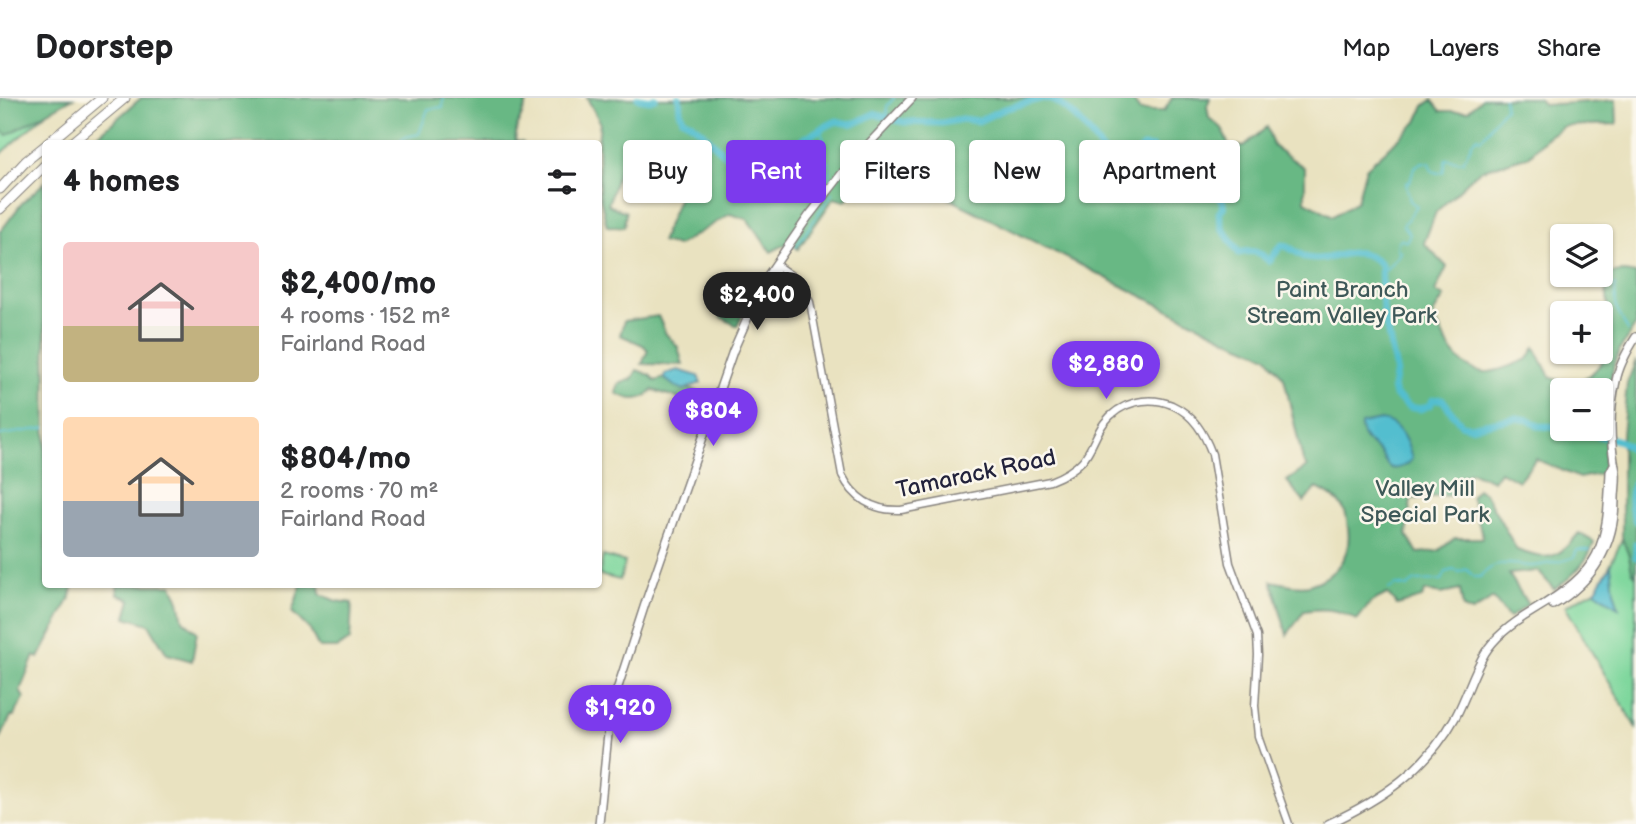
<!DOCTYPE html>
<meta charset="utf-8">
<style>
:root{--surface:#fff;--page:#f6f6f6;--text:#202124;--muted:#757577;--line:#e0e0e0;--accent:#7c3aed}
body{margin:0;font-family:"Balsamiq Sans",sans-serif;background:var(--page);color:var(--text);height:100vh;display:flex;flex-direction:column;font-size:26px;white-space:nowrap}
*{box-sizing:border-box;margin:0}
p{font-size:23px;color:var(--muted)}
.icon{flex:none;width:38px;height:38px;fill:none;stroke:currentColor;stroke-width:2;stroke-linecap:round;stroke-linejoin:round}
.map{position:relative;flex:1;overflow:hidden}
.panel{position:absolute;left:42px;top:42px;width:560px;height:448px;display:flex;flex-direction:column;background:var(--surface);border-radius:7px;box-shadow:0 2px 5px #0004}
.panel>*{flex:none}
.banner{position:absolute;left:623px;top:42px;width:665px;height:63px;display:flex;gap:14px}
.fabs{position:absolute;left:1550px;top:126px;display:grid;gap:14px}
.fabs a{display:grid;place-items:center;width:63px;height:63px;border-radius:7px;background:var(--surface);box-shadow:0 2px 5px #0004;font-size:35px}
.price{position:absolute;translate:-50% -60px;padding:0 16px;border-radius:24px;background:var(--accent);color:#fff;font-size:23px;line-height:46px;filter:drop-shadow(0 2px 4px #0008)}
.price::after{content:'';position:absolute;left:50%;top:42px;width:21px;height:16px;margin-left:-10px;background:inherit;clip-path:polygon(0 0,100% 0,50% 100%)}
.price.current{background:#222;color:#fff}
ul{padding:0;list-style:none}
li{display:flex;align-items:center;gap:21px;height:175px;padding:0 21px}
li span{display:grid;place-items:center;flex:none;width:196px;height:140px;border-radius:7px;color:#555}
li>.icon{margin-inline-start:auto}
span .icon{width:84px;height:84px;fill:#fffc;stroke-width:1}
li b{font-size:30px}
h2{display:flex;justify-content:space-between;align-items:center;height:84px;padding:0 21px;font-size:30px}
.chip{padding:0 24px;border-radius:7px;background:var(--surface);box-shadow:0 2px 5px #0004;font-size:24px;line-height:63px}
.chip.current{background:var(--accent);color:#fff}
header{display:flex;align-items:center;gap:42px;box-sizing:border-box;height:98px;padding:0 35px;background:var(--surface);border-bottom:2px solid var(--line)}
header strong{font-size:33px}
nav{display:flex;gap:38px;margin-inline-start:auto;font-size:24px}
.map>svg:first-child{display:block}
.green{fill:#7fd79d;stroke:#507c6c;stroke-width:2}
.forest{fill:#67b884;stroke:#446d60;stroke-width:2;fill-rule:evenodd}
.water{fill:#53becf;stroke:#3a7085;stroke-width:2}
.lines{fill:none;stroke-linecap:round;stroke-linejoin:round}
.stream{stroke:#53becf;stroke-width:2}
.river{stroke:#53becf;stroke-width:7}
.minor-casing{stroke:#86827e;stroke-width:9}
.major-casing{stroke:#86827e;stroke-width:10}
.highway-casing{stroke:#86827e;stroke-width:11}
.minor{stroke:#fff;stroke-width:6}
.major{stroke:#fff;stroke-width:7}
.highway{stroke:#fff;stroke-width:9}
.labels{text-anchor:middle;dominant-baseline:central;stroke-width:5;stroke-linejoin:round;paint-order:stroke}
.park-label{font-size:23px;fill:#3e5858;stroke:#fbf7ec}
.street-label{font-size:23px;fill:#22223b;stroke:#fbf7ec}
</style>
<header>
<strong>Doorstep</strong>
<nav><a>Map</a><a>Layers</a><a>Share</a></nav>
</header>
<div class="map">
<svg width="1636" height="726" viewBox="0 0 1636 726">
<rect width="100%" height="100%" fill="#fbf7ec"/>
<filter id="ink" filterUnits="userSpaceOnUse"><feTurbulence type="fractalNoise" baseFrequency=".0143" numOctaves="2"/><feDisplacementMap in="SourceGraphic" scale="14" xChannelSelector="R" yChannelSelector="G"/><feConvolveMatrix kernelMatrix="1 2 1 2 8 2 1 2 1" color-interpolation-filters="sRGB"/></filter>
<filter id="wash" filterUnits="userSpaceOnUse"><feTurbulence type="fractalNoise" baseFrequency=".00686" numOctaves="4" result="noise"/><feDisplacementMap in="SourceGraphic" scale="28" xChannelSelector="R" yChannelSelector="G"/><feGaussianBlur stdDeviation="1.57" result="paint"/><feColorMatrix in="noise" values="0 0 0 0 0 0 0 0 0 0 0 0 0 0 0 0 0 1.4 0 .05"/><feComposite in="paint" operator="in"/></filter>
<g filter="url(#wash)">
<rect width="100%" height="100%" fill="#e9e2c0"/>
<path class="green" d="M0,0h63l-63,57z
M1636,356v274l-71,-122 34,-18 35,-73z
M603,458l22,6 -5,18 -21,-5z"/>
<path class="forest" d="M0,0h73l-66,37 -7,-5z
M141,0h388l-12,28 -2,15 9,2h-435z
M587,0h544l9,13h24l8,-13h38l-3,8 2,12 13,10 7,18h15l23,-19 6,19 32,22v33l28,15 24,-15 9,-33 51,-46 7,-16 8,-6 9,11h27l14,-13h56l6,7 72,-5 1,24 -53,2 -17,11 -18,19 -50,15 -43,41 -12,31 23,24 -12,25 9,5 -11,17c10,24 24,57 53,58 13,0 30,-9 42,-13l7,-12 15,30 21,8c55,-22 38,-64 33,-111l21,-2 11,2v51l-16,24 -6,15 -7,34 -3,75 -25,5 -43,-19 -18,22 -18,-10 -7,10 -21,-9 -14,5 -7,18 -40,4 -4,36 11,18 20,-2 17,-13h28l-12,-42 6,-7 8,4 32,57c33,12 40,9 62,-17l15,9c-6,20 -23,36 -40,47l-16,-18 -29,3 19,31 -19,13 -16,-20 -21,14 -9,-4 -3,-18 -19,4 -16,-3 -3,7 -25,7 -10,-11 -16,8 -14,18c-18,-11 -32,-12 -53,-9l-17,24 -15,-54c11,2 25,7 37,4 27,-8 43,-30 39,-57 -1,-4 -1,-12 -3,-16 -5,-12 -18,-19 -28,-24l-13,14 -17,-21 20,-14 -4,-6 -19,-83 -17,-22 -40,-17 -285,-144 -29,-24c-31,1 -48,4 -68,30l-11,-3 -36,51 -8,-7 -19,10 -24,-33 -17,-5 -53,32 -16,-4 26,-66 -48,-21 -18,9 -13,41 18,7 -2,15 -17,-1 -8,-32 -1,-51 2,-21zM1563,292h38v39h-38z
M45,84l1,402 28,1 -4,13 -31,60 -5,-2 -14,35 4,7 -10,18h-3l-11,24v-508l22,-29z
M763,175l-26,53 -16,-9 -3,-25 -5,-12c18,3 35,5 50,-7z
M658,218l8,18 12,13 5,18 -41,-1 6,-14 -5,-5 -23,-10 4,-14z
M1636,262v216l-4,-5 -3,-15 -7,-18v-103l5,-52z
M637,272l13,5 5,6 9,-3c15,12 28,10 46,17l-5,12 -52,-17c-12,12 -23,11 -37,3l3,-9 13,-5z
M117,487h55l7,16 4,19 14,12 -5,29 -25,-7 -18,-30 -23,-7 5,-17 -13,-6z
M301,487h18l1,9 16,7 16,2 -2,37 -13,8h-18l-9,-18 -18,-18z"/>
<path class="water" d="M678,272l20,6 3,7 -17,7 -10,-4 -10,-8 1,-4z
M1380,322c19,1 28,22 32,39 -4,6 -7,7 -14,9 -13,3 -12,-10 -19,-17 -9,-7 -19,-14 -18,-27z
M1611,467l3,26 5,17 -24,-17z"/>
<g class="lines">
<path class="stream" d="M887,19v-11l7,-8
M820,32l5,12 -3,7 4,5 -1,6 5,4 -1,14
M398,46l7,-7 14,-3 9,-25 15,-2v-9
M796,149l36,-54
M1382,176l19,-22 -4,-3 1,-8 3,-2 5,3 4,-8 -7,-9 14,-19 -7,-5 -4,-18 4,-1 4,-15 8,-5 7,1 3,8 6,2 5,-1 3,-13 17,3 10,-21 5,-4 2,3c10,-10 15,-24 25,-31l-1,-11
M1615,187l1,22 12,24
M1636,330v1
M0,337l46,-7
M1628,347l8,-3
M1389,491l7,-4 11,2 8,-6 27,-1 4,-8 7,-2 7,2 6,-3 8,8h6c19,-20 28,-12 51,-11 6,0 36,-5 43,-9l3,-7h12"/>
<path class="river" d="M638,0l12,2 5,-2
M679,0l1,13 3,8c19,8 29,26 46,38 28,20 80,-25 108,-36 20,6 20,0 37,-7l29,8 39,1 20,-4 16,2 26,-12 40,-11
M1044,0c22,4 42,30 55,48 5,8 9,16 17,22l22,-12 5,-9 10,1 6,15 12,14 20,6 30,14 3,9 -5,7 3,15 17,25c14,-3 20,-2 30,8l13,-16c10,2 16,10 25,13 30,6 47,-19 74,6l2,47 13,59 -3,18 2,7 14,12 11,2 10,-4 3,-5 9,-1 19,25 9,3 46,-9 13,2 9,6 25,1
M1583,331c18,13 39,3 53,27
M1636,380c-6,14 -7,29 0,43
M1636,446v13"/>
</g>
</g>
<g filter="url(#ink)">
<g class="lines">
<defs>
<path id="minor" d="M776,167l23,16 11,21 32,173c12,24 32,36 59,35l149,-29c13,-5 23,-10 32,-20 10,-11 13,-26 22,-38 16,-21 44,-28 68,-18 22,10 32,28 40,49l18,109 27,73 1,19 -3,51 3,30 31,88"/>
<path id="major" d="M762,198l14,-22v-8
M1553,507c40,-23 62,-60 62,-106 0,-8 2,-19 1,-27 -6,-29 -7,-61 0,-91 3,-16 11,-30 20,-44
M599,726l10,-100 7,-31 30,-92 87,-250 31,-70 44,-64 39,-50 65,-69
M1328,726c54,-25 99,-55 128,-108 11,-21 17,-43 29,-63 11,-18 31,-32 48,-42 69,-41 74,-62 77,-139l3,-6"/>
<path id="highway" d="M47,46l55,-46
M70,46l55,-46
M0,91l26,-28 20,-16
M0,111l46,-45"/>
</defs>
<use href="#minor" class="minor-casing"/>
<use href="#major" class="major-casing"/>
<use href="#highway" class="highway-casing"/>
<use href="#minor" class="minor"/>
<use href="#major" class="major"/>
<use href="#highway" class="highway"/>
</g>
</g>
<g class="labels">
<g class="park-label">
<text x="1342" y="192">Paint Branch<tspan x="1342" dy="26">Stream Valley Park</tspan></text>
<text x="1425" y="391">Valley Mill<tspan x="1425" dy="26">Special Park</tspan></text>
</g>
<g class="street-label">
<text transform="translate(976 376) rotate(-12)">Tamarack Road</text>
</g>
</g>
</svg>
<div class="fabs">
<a><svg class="icon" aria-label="layers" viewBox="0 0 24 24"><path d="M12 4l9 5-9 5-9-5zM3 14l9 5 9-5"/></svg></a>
<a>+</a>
<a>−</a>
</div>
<b class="price current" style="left:757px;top:234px">$2,400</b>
<b class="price" style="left:1106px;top:303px">$2,880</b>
<b class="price" style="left:713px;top:350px">$804</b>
<b class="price" style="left:620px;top:647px">$1,920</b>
<div class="banner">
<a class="chip">Buy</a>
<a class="chip current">Rent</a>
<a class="chip">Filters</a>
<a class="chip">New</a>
<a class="chip">Apartment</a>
</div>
<section class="panel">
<h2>4 homes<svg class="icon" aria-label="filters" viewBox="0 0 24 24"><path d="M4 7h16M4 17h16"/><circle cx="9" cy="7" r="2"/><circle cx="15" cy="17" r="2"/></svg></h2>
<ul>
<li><span style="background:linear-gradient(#f6c9c9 60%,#c2b280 0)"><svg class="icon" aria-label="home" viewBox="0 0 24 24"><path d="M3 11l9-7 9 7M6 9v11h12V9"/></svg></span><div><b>$2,400/mo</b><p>4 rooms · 152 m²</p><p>Fairland Road</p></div></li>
<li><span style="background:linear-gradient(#ffd9b3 60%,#9aa5b1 0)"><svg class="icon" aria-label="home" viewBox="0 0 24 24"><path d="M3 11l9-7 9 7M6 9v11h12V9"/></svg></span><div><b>$804/mo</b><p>2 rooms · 70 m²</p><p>Fairland Road</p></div></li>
</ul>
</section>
</div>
